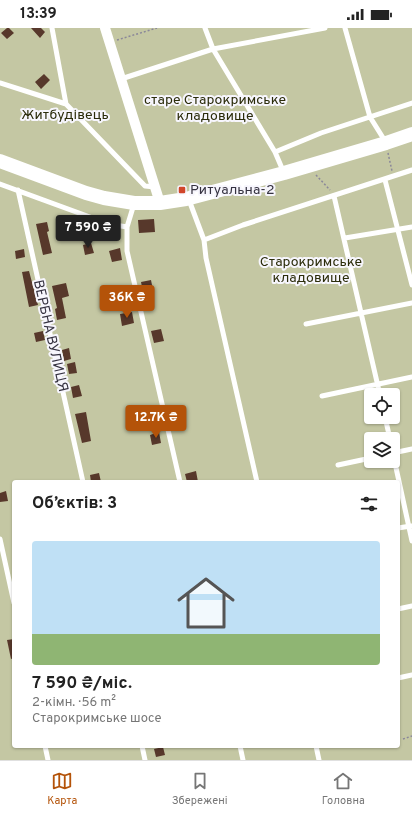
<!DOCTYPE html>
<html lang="uk">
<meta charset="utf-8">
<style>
:root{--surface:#fff;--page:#f2f2f2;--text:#222;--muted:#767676;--line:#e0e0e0;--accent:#b45309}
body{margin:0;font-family:Overpass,sans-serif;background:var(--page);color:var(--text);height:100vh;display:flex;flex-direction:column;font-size:15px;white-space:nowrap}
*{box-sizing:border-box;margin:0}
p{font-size:13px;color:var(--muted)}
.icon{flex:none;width:22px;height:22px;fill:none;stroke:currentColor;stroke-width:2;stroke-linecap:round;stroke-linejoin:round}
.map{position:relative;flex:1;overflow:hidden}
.side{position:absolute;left:12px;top:452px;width:388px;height:268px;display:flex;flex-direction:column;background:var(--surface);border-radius:4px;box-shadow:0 1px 3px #0004}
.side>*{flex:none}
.fabs{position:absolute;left:364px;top:360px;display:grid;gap:8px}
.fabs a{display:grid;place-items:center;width:36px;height:36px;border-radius:4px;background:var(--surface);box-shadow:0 1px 3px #0004;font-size:20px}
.price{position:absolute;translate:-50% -34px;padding:0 9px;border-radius:4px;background:var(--accent);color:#fff;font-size:13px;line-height:26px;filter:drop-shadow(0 1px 2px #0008)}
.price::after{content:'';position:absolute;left:50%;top:24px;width:12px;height:9px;margin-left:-6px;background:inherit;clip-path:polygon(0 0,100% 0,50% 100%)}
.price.selected{background:#222;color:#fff}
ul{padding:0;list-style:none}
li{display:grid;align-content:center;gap:8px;height:212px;padding:0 20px}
li span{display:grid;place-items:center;height:124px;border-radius:4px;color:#555}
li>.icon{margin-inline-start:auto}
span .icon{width:72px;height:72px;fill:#fffc;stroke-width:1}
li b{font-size:17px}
h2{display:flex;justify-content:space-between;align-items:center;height:48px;padding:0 20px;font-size:17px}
.status{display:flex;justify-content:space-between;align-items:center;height:28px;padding:0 20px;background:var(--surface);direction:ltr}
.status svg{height:11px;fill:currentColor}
.tabs{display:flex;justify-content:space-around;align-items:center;height:56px;border-top:1px solid var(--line);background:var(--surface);font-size:11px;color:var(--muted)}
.tabs a{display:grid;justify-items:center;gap:2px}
.tabs .selected{color:var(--accent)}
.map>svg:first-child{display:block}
.green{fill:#c4c7a3;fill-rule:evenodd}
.building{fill:#57382b}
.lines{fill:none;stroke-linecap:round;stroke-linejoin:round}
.path{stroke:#8a8799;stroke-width:1.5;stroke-dasharray:2 2;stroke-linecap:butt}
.lane{stroke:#fff;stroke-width:5}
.street{stroke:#fff;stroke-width:10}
.secondary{stroke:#fff;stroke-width:14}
.poi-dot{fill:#d1462a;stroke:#f7f6fd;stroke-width:1.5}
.labels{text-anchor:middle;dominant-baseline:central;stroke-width:4;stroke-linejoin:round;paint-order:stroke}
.park-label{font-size:14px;fill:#2b2c0a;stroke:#f7f6fd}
.poi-label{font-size:14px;fill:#353240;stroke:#f7f6fd;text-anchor:start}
.street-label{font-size:14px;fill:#353240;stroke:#f7f6fd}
</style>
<div class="status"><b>13:39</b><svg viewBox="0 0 49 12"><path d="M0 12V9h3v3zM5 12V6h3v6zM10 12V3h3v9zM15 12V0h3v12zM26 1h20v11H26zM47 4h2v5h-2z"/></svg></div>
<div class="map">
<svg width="412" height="732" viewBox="0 0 412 732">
<rect width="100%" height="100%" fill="#e9e6fc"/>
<path class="green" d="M0,0h412v732h-412zM371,367h22v22h-22zM371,411h22v22h-22zM14,454h384v264h-384z"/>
<path class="building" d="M7,0h2l5,5 -7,6 -6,-6z
M31,0h10l4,4 -5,6z
M44,46l6,6 -9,9 -6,-7z
M154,191l1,13 -16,1 -1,-13z
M47,194l2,9 -2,1 5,21 -9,2 -7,-31z
M91,215l3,10 -9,2 -2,-10z
M120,220l2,12 -10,2 -3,-11z
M24,221l1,8 -9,2 -1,-8z
M29,243l9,34 -9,2 -7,-35z
M151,252l2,10 -10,2 -2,-10z
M66,255l3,13 -7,2 4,20 -9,2 -2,-11 2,-1 -5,-22z
M132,284l2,11 -12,3 -2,-12z
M161,301l3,12 -10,2 -3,-12z
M43,303l2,9 -9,2 -2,-9z
M69,320l2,11 -7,2 -2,-11z
M75,334l2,11 -8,1 -2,-10z
M79,357l3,11 -9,2 -2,-11z
M86,384l5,29 -9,2 -7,-29z
M159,404l2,11 -9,2 -2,-10z
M196,443l2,11h-11l-2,-8z
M99,445l2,9h-10l-1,-7z
M6,463l2,10 -8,1v-9z
M14,611v19l-3,1 -4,-19z
M163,719l2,8 -9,2 -2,-8z"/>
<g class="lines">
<path class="path" d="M117,12l40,-12
M388,125l4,18
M316,147l14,15
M403,711l9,-3"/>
<path class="lane" d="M52,0l14,76
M205,0l8,21 62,103 9,21
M345,0l25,89 15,24
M121,51l92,-30 112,-21
M0,55l66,21 79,82 10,1
M275,124l46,-19 91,-30
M385,152l27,105
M0,156l109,40 18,3
M18,162l65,292
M334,168l46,199
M189,172l15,40 2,18 51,224
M134,176l-7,23v24l53,231
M345,210l67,-11
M204,212l39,-15 169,-55
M306,296l106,-21
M322,368l90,-19
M385,389l5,22
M393,425l19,-4
M393,426l19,87
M338,437l33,-7
M398,500l13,-2
M0,511l14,64
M398,581l14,-3
M398,650l14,-3
M45,718l3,14
M142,718l3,14
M240,718l3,14
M316,718l3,14"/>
<path class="street" d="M105,0l55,175"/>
<path class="secondary" d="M0,133l86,32 18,5 30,5h26l26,-4 98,-26 102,-30 26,-9"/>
</g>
<rect class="poi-dot" x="178" y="158" width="8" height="8" rx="2"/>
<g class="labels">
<g class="park-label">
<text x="215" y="72">старе Старокримське<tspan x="215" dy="16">кладовище</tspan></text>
<text x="65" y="87">Житбудівець</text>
<text x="311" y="234">Старокримське<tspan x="311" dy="16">кладовище</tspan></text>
</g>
<g class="poi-label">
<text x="190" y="162">Ритуальна-2</text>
</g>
<g class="street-label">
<text transform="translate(50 308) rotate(77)">ВЕРБНА ВУЛИЦЯ</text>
</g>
</g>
</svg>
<div class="fabs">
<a><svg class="icon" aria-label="locate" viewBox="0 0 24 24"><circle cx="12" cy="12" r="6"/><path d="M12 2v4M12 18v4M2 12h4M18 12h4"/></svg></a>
<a><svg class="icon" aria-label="layers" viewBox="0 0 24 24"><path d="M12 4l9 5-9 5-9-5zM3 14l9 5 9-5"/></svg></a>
</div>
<b class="price selected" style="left:88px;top:221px">7 590 ₴</b>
<b class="price" style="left:127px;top:291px">36K ₴</b>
<b class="price" style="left:156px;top:411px">12.7K ₴</b>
<section class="side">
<h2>Об’єктів: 3<svg class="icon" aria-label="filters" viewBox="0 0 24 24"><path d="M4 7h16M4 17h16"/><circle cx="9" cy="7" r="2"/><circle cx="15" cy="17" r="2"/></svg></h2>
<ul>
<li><span style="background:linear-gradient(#bfe0f5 75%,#8fb573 0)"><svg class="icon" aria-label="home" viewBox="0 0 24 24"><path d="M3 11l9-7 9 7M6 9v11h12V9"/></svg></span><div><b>7 590 ₴/міс.</b><p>2-кімн. · 56 m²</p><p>Старокримське шосе</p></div></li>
</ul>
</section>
</div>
<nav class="tabs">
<a class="selected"><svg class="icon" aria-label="map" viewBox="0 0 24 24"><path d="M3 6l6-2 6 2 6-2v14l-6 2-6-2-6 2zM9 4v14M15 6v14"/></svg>Карта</a>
<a><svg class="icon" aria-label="saved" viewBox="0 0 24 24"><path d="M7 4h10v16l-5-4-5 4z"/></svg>Збережені</a>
<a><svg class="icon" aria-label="home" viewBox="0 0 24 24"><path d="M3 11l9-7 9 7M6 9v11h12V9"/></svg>Головна</a>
</nav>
